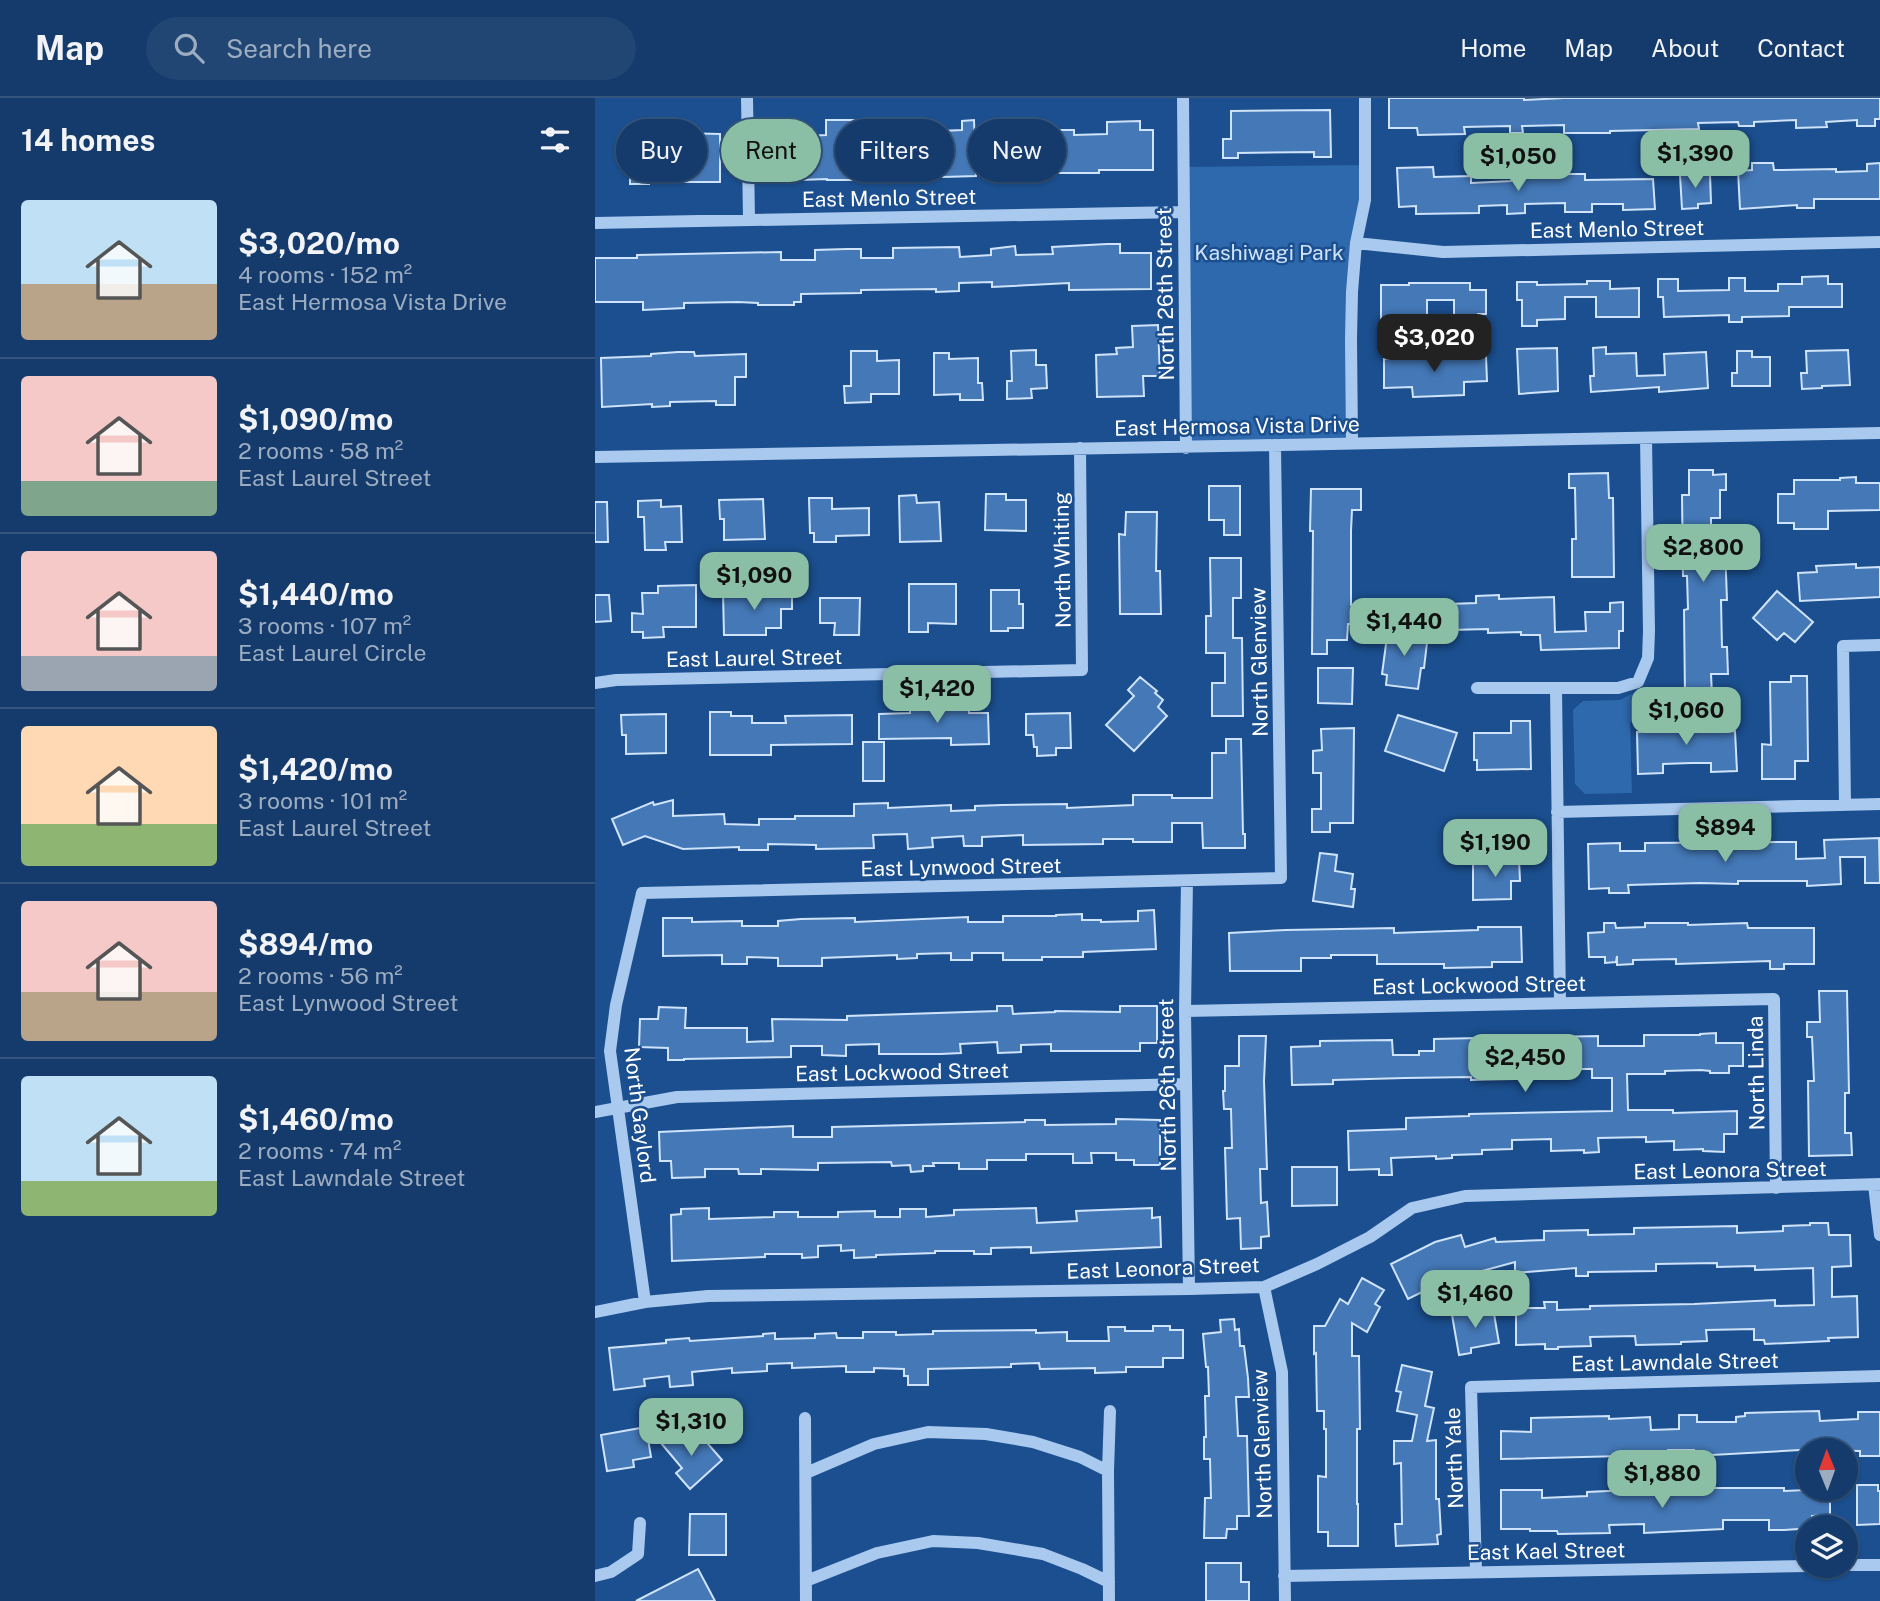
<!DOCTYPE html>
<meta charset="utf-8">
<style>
:root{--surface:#143b6b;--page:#214673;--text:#f1f3f6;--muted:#9dadc1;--line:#33557e;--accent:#8abfa5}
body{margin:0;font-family:"Public Sans",sans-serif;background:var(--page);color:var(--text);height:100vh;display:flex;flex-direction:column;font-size:26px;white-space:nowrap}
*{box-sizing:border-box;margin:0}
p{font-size:23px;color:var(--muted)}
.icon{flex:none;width:38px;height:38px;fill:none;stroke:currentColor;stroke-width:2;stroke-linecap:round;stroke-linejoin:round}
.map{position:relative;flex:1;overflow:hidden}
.details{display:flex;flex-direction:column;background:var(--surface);width:595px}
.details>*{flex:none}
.hud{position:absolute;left:21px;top:21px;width:665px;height:63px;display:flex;gap:14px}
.needle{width:46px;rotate:359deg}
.tools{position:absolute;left:1200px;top:1340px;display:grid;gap:14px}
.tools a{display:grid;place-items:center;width:63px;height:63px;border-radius:50%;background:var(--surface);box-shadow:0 2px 5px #0004,0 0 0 2px var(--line);font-size:35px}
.price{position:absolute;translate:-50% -60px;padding:0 16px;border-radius:14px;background:var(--accent);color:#111;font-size:23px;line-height:46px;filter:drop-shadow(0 2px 4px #0008)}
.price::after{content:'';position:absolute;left:50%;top:42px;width:21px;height:16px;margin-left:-10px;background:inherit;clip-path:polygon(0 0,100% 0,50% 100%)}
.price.selected{background:#222;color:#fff}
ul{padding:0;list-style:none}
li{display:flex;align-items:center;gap:21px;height:175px;padding:0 21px}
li+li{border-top:2px solid var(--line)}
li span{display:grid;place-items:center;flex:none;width:196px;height:140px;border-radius:7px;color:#555}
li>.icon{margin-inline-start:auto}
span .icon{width:84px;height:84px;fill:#fffc;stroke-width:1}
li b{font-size:30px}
h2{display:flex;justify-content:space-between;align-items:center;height:84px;padding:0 21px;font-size:30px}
.tag{padding:0 24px;border-radius:32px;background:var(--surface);box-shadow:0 2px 5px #0004,0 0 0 2px var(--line);font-size:24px;line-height:63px}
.tag.selected{background:var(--accent);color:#111}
header{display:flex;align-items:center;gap:42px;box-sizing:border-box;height:98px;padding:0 35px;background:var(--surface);border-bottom:2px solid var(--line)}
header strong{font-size:33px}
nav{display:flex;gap:38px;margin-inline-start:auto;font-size:24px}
.search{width:490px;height:63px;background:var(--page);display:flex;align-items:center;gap:18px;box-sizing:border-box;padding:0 24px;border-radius:38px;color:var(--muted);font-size:26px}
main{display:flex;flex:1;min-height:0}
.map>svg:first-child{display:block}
.green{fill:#2e69ad}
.building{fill:#4478b7;stroke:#cfe3fa;stroke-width:2}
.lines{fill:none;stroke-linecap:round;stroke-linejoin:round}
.minor{stroke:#a9c9ee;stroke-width:12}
.labels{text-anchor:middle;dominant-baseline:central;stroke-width:5;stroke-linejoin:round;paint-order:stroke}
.street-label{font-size:21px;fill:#fff;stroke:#1b4f8f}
.park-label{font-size:21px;fill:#cfe3fa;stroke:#1b4f8f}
</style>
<header>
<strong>Map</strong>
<div class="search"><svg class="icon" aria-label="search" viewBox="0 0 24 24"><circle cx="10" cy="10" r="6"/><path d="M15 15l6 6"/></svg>Search here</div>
<nav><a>Home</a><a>Map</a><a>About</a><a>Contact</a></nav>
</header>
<main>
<section class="details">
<h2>14 homes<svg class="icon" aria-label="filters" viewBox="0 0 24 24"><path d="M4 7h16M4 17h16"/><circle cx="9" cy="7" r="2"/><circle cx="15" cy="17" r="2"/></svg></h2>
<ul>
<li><span style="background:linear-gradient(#bfe0f5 60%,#b9a48a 0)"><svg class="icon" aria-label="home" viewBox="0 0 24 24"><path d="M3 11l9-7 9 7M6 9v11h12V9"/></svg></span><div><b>$3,020/mo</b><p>4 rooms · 152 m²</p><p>East Hermosa Vista Drive</p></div></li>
<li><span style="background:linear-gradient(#f6c9c9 75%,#7fa58c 0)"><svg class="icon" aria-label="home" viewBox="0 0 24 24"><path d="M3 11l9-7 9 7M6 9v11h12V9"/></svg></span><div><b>$1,090/mo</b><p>2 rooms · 58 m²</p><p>East Laurel Street</p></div></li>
<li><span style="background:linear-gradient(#f6c9c9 75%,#9aa5b1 0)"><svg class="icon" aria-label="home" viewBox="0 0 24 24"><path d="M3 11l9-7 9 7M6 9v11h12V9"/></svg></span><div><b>$1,440/mo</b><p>3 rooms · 107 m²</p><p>East Laurel Circle</p></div></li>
<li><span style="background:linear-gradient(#ffd9b3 70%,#8fb573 0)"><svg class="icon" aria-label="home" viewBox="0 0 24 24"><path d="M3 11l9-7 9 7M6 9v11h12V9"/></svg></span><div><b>$1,420/mo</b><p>3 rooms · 101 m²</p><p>East Laurel Street</p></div></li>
<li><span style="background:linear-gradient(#f6c9c9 65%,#b9a48a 0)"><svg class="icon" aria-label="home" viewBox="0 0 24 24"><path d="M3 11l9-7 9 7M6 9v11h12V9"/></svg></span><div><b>$894/mo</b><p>2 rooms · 56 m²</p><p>East Lynwood Street</p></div></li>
<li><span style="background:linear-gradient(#bfe0f5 75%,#8fb573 0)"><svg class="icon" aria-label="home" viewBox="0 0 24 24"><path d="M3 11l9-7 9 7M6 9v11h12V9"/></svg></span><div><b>$1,460/mo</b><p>2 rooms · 74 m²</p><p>East Lawndale Street</p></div></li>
</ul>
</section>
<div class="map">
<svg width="1285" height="1503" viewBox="0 0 1285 1503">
<rect width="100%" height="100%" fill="#1b4f8f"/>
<path class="green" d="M770,67l-9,78 -4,199 -166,6 -3,-281z
M1046,591l8,18 -19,16 2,70 -47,1 -10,-10 -2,-74 10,-9 37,-1z"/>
<path class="building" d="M794,0h135v2l40,-2h316v21h-5v7h-18v-6l-31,2 1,5 -31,1v-8l-42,2v4h-15l-1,-4 -40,1 1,6 -89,2v2h-46v-8l-42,1 1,7h-13v-7l-46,1 1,7 -47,1 -1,-7h-28z
M735,12l1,47h-17v-5l-76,1v5h-15v-19h8v-28z
M231,22h36v4h10v1l38,-1v13l31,-1v-5l21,-1v-9l12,-1 2,56 -33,1 -1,-10 -44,2 1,10 -17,1v-4l-30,1v3h-25v-1l-56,2 -2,-50 15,-1v7l42,-2z
M545,23v9h13v40h-54v3h-44v-4l-34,1v7h-21l-2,-48 43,-1v2h33v5l33,-1v-12z
M85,35l40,1v48h-41v-11h-30v13h-19v-47h24v13h26z
M1157,65h21l1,7h7l55,-1v3l31,-1v-7l13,-1v36h-66v9h-17v-3l-57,4 -2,-38 14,-1z
M838,69l1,10 37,-1v7l40,-2v-4l60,-3h14v6l68,-1 2,30 -32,1v-6h-31v8h-27v-9l-40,1v9l-18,1v-9l-28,1v7l-63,1v-8l-17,1 -2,-39z
M1115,76l1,29 -13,1v4l-16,1 -2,-34z
M512,146h13v9h31v36l-82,1v-7l-77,4v-5l-33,1v8l-23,1v-3l-75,1v3l-60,1v8h-7v3h-36v-2l-20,-1 -54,1v5l-41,2v-8h-48v-44h42v-3l144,-3v8h34v-10l32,-1h14v9h32v-10l66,-1 1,10 31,-2v-6l24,-3 1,9 37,-1 -1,-7z
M1233,178v8h14v23h-53v9l-47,1v5h-13v-7l-65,2 -1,-20h-5v-18h20v12l51,-1v-12h16v13h33v-7h24v-7z
M992,183h23v8l29,-1v29h-43v-20h-31v22l-28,1v6h-15v-26h-5v-18h20v3l50,-1z
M814,185h61v7h16v24h-8v10h-24v-24h-27v27h-16v-7h-30v-35h28z
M563,227l2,51h-17l1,20 -47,1 -1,-42 21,-1 -1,-6 17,-1 -1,-21z
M1011,249v7l30,-1 1,23 28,-1 -1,-21 42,-2 2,36 -49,4v-5l-68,5 -1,-16h4l-1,-28z
M962,250l1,43 -39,3 -2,-45z
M441,252v15h10l1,23 -16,1 1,9 -25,1v-18h5l-1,-30z
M1253,252l2,35 -28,1v2l-20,1 -1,-16h6l-1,-22z
M256,253h26v10l22,-1v34h-28v8l-26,1 -1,-17h7z
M831,253l1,7 59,-2 1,25 -23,1v13l-51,2 -1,-10 -28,1v-29l30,-2 -1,-5z
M1142,253h15v6h18v29h-38v-13h5z
M83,254h16l1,4 51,-2v23h-11v28h-19v-4l-46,1v4l-18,1v-3l-50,3 -1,-49 50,-2v-2z
M339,255h15v6l29,-1v25h4l1,17h-23v-6l-26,1z
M1094,372h24v5l13,-1v16h-6v28h-9v29h14l2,53h-6l1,47h5l1,27h-17l1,21 -27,1 -1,-86 4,-1 -1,-33h-4l-1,-81h7z
M1013,375l1,25h4l1,79h-42v-38h4l-1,-51h-6v-14z
M1261,379v6h24v27l-52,1v18h-34v-6h-16v-29h16v-14h46v-2z
M614,388h31v49h-16v-15h-15z
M716,391h50v21h-9l-1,21v74h4v19h-7l-1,16h-20v14h-15l1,-123h-3z
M391,396h20v6h20v31l-41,-1z
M321,397l1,8 22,-1 2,39 -41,1 -1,-46z
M214,400h23v11l37,-1v27l-33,1v6h-22v-9h-4z
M168,401l2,40 -41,1v-21h-4l-1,-19z
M66,402v7l20,-1 1,36h-17l1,8h-21l-1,-33h-6v-16z
M0,404h12l1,40h-13z
M531,414h31l-1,59h4l1,43h-41l-1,-80 6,1z
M615,460h31v40h-8v40h9l1,78h-31v-33h13v-30h-19v-37h5z
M1261,466v4l24,-1v30l-80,4 -2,-28 19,-1 -1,-6z
M314,486h47v40l-28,-1v9h-19z
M101,487v42h-33l1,10 -21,1v-6h-11v-19l11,1 -1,-21h16v-7z
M396,492h28v14h4v24h-15v3h-17z
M1182,493l36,31 -18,20 -11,-9 -7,7 -24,-22z
M128,495h69v16h-11v19h-15v7h-42z
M0,497h14l2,26 -16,1z
M904,497v4l55,-2 1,35 31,-1 -1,-19h25v-9l13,-1v29h-4v17l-78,2 -1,-15h-19v-3l-33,1v-4l-38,1 -1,-26 27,-1v-7z
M225,500h40l-1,37h-25l1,-12h-15z
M793,531l40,5 -4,34h-3l-3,21 -32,-4 1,-10 -5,-1z
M723,570h35l-1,36 -34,-1z
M1196,578h16l1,85h-13v18h-33v-35l9,1 -1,-63h21z
M545,579l17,14 -2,2 8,7 -5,7 9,9 -33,35 -28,-26 28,-29 -6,-6z
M374,609v6h19l1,31 -38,1v-7l-72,1v-25l31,-1v-5z
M115,614h21v4h21v7h34l-1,-7 67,-1v29l-81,1v10h-61z
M475,615l1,35h-15v7l-19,1v-9h-3l-1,-12h-7v-21z
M71,616v39l-40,1v-19h-4l-1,-20z
M803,617l59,18 -13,38 -59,-20z
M916,623h19l1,48 -54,1v-10h-3v-27h37z
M1088,626v2l40,-1v7l12,-1 2,40 -26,1v-9h-20l-28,1v9l-25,1 -1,-42h9l-1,-7z
M759,630l-1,95h-23v9h-18v-23h9v-36h-8v-22l9,-1 -1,-21z
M631,641h15l2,95h2v14h-42l-1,-25h-30v19h-39v-3h-30v5l-80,1v-10l-41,2v9h-18l-1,-10 -31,2 1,9 -25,2 -1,-15 -34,1 1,13 -58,1v-4l-48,-1v6h-29v-3l-56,2 -38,-13 -22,9 -11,-26 41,-17 1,3 19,-5v16l51,-2 1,10 34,1v-6h36v-3h59v-12l34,-1v5l63,-3v6l24,-1v-4l27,-1 65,-1v4l66,-3v-10h39v3h40v-45h14z
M268,644h21v39h-21z
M1284,740l1,45h-15v-26h-25l1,27 -34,2v-5h-69v3l-38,-1 -72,2 1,8h-20v-5l-20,1 -1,-45 32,-1v8h25v-8l151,-1v17l29,-1 -1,-18z
M725,755l17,2 -2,16 18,3 -2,15h4l-2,18 -40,-6z
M924,761l1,22h-9v18l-38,1v-40z
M559,812l2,39 -73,3v5h-41v3h-39v-7h-31v7h-21v-7l-34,1v4l-20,1v-4l-75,3v8h-44v-8l-31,-1v7h-25v-9l-59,1v-38h29v4l50,-1v5h36v-5l23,-2 54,-1v4l113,-5v5h35v-6h53v-1l26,-1v6h19v2l37,-1v-10z
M1009,825h11l1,5 29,-1v-4h43v2l59,-2 1,5h66v36h-30v5h-14v-8l-94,3v-5l-43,1v4l-16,1v-9l-1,6 -11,1v-6h-16l-1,-24 16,-1z
M883,829h43l1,35h-30v5l-48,1v-4h-67v-9h-46v3h-30v13h-71l-1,-38 57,-3 108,-2v5l84,-3z
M1224,893h28l2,102h-4v40h6l1,22 -43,1 -1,-75h6l-2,-44h-5v-15h13z
M402,908h15l1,8 42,-2v-1l65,1v-6h37v37h-17v8h-89v-7l-30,1v7l-23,1 -1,-11 -37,2 1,9 -21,1h-61v-10l-33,1v11l-24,-1v-9h-31v11l-107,2v1h-16v-12l-29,-1 1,-28h18l1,-12 27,1 -1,20h62v14l26,-1 -1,-22 75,1v-4l150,-5z
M1121,935v10h27v23h-14v7h-19v-2l-9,-1 -36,1v3h-38l1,36h45v3l64,-2v23h-13v18l-21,-1v-2l-29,1v-9l-28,1v-5l-48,1 1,14 -15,1v-3l-33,1v-12l-39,1v9l-30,1v4l-30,1v3l-16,1v-3l-45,2 1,17h-13v-6l-30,1 -1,-39 58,-2v-11l63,-2v-2l143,-3v-33h-20v-9h-26l1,9 -96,2v-3l-66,1 -72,2v4l-41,1 -1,-38 29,-1v-5l72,-1 1,15h26v-4h15v-12l44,-1v14l46,-1v-8l30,-1 -1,-5 45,-1v10h46v-11h56v-1z
M644,938h27l-2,45 3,88h-7l1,34 6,-1 2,34 -8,1v11l-20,1 -1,-31 -13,1 -2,-71h7l-1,-39h-7l-1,-18h2v-25h14z
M521,1021l44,1v45h-26v-5h-18v-7h-25l1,10h-19v-9h-47v6h-39v9h-28v-6h-26l1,3h-11v5l-12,1 -1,-7 -18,1 -1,-4 -73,1v7l-57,-1v5h-22l-1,-5h-33v8l-33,1 -1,-17h-11l-1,-29 134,-6v11h39v-10l193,-5v-2h20v5l71,-1z
M697,1069h45v38l-45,1z
M114,1110v11l65,-2v-5h24v5h40v-5l37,-1v6h25v-8h26v8l28,-2v-5l82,-2 1,15 40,-2 -1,-10 76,-3v10l8,-1 1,30 -130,6v-6l-40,1v6h-17v-3h-39v2l-59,2v2l-22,1v-8l-13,1v-6l-23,1v11l-16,1v-4h-37v3l-93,4 -1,-46 10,-1v-5z
M1215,1125h18l1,12h21l1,31 -19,1v30l25,-1 1,41 -30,1 1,3 -64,3 -1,-4h-10v-11l-48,1 1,11 -26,1v2l-45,1 -1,-9 -45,1 1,9 -33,1v2h-13v-5l-29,1v-37h29l-1,-6h13v8l33,-1v-3l104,-2 81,-4v6l39,-1 -1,-37 -58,2v-4l-38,1v-4l-61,1v7l-68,1v4h-12v-8l-61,5v-11l-55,15 -1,-3 -51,25 -17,-35 44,-22 26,-7 4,12 30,-9 1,4 48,-2v-9l44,-1v5l46,-1v-6l103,-2v7l46,-2v-5l27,-1z
M767,1180l22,12 -9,14 5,3 -13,25 -15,-9v33h7l1,73h-3v75h1v42h-30v-14h-10v-56l8,1v-48h-2v-18h-7l-1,-58 -2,1v-28h11l15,-27 8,5z
M898,1210l6,35 -28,5v5l-12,2 -7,-40z
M639,1221l1,11 4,-1 1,17h4l4,32 1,19h-13l2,39h9l2,80h-12v13h-10l-1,9h-22l1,-40h6l-1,-39h-6v-22h2l-1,-41h4l-1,-29h-2l-3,-33 18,-2 -1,-12z
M558,1228h17v4h13v28h-20v9h-37v5l-31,1v-5l-55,1 -1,-6 -28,1v3l-83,2v16h-20v-9h-4v-7l-30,-1v4h-28v-6l-54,2v-5l-25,1v7l-35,2v-5l-40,4 1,13 -23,2 -1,-11 -25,3 1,7 -31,4 -5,-42 57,-5v-3l23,-2 1,3 73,-5v-2l12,-1v6l40,-1v-4l21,-1 1,5h26v-6h33v3l37,-1v-3l103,-1v3l31,-1v9h42l-1,-14h17v4h28z
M807,1267l30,7 -7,34 9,2 -7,33 9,-1v59h3l2,35 -4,1 1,9 -42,2 -1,-22h7l-1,-61 -7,1v-23h18l5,-26 -20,-4 4,-19 -5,-1z
M1224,1313l1,10 38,-2v-7h22v44h-20v-5l-60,-1 -106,6v-6h-26v2h-24v7h-22v-3l-121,3v-28l30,1v-14l78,-2v3l41,-2 1,13 28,-1v-14h18v7h39v-5l9,-1v-3z
M51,1329l5,30 -18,3 1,7 -27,4 -6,-36z
M82,1331l15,17 10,-9 20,23 -32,29 -14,-16 6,-5 -21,-25z
M1262,1387h21v6h2v33l-23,1z
M1105,1390h84v3l46,-2v26l-18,1 1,12 -29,2h-15v-10h-46v9l-79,4v-9l-35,1 1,8 -52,1 -1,-3h-27v-2h-29v-39h41v8l45,-2v-4l21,-1 56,-1 1,5 35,-1z
M95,1416h36v41h-37z
M611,1465h35v19h8v19h-43z
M103,1471l17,32h-79z"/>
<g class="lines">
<path class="minor" d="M152,0l2,121
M588,0l3,350
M0,125l588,-11
M761,145l87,9 437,-10
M757,344l-1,-103 1,-47 4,-49 9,-43v-102
M0,359c428,-8 857,-14 1285,-24
M0,585l21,-3 466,-10 -2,-222
M882,590h141l20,-6 10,-24 1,-27 -3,-193
M961,590l4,315
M1250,707l-2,-159 37,-1
M962,714l323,-8
M592,783l-2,130 4,278
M590,913l589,-12 2,189
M0,1014l82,-15 509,-13
M1279,1087l6,50
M669,1189l18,85 3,229
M50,1204l-35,-251 6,-46 26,-112 639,-15 -6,-433
M0,1214l50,-10 63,-6 481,-7 75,-2 53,-23 53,-27 42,-29 53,-12 415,-12
M210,1320l1,183
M211,1375l68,-29 54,-12 58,2 47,8 47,15 28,14
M1251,1467h34
M881,1473l-5,-184 409,-11
M0,1478l16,-4 27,-18 2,-31
M689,1478l524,-10
M211,1483l71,-28 56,-12 45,2 65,11 39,15 27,13
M514,1503l-1,-130 2,-60"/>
</g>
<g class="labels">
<g class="street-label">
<text transform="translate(294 100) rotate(-1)">East Menlo Street</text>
<text transform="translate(1022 131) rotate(-1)">East Menlo Street</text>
<text transform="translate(570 196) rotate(-91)">North 26th Street</text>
<text transform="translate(642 328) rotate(-1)">East Hermosa Vista Drive</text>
<text transform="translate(467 462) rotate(-91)">North Whiting</text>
<text transform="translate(159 560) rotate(-1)">East Laurel Street</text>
<text transform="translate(664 564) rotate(-91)">North Glenview</text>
<text transform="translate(366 769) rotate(-1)">East Lynwood Street</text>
<text transform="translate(884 887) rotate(-1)">East Lockwood Street</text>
<text transform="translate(307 974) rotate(-1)">East Lockwood Street</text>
<text transform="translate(1161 975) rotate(-91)">North Linda</text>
<text transform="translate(572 987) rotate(-91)">North 26th Street</text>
<text transform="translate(45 1017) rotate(83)">North Gaylord</text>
<text transform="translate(1135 1072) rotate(-1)">East Leonora Street</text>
<text transform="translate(568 1170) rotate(-2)">East Leonora Street</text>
<text transform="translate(1080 1264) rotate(-1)">East Lawndale Street</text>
<text transform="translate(667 1346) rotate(-92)">North Glenview</text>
<text transform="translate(859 1360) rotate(-92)">North Yale</text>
<text transform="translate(951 1453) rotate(-1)">East Kael Street</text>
</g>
<g class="park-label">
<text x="674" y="154">Kashiwagi Park</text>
</g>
</g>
</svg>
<div class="tools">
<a><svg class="needle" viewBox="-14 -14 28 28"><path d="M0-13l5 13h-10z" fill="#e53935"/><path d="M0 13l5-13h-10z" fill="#9dadc1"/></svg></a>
<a><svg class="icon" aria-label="layers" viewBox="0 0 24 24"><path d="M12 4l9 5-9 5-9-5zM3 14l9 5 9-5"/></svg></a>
</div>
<b class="price" style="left:1100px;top:92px">$1,390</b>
<b class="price" style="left:923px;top:95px">$1,050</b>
<b class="price selected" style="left:839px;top:276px">$3,020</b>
<b class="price" style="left:1108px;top:486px">$2,800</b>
<b class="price" style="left:159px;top:514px">$1,090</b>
<b class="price" style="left:809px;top:560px">$1,440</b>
<b class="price" style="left:342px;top:627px">$1,420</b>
<b class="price" style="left:1091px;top:649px">$1,060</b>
<b class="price" style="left:1130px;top:766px">$894</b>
<b class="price" style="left:900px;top:781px">$1,190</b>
<b class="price" style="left:930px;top:996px">$2,450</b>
<b class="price" style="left:880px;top:1232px">$1,460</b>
<b class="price" style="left:96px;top:1360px">$1,310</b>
<b class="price" style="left:1067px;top:1412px">$1,880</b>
<div class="hud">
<a class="tag">Buy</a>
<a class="tag selected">Rent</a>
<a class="tag">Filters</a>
<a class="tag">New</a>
</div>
</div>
</main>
